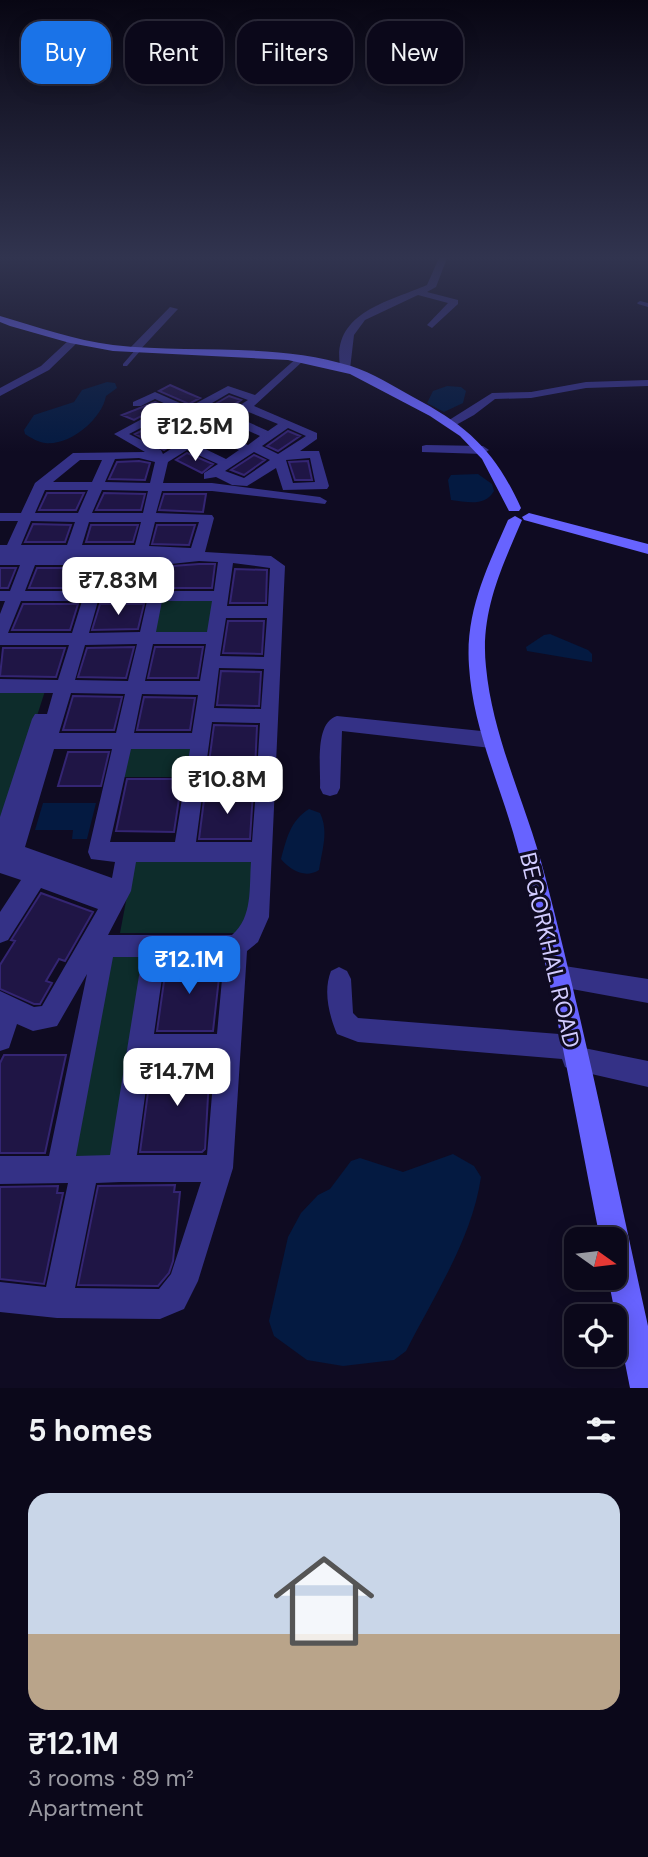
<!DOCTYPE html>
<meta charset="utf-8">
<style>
:root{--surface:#0b081a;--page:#141123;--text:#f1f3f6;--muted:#9a9aa2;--line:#2b2939;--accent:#1a73e8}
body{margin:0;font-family:"DM Sans",sans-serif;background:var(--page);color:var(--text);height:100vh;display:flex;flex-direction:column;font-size:26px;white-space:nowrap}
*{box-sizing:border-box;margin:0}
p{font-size:23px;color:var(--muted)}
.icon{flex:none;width:38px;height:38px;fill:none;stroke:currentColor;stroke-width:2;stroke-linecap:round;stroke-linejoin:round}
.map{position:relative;height:1388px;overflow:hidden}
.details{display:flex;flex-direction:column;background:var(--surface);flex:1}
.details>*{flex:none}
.banner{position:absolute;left:21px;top:21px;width:607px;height:63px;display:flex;gap:14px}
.needle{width:46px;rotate:104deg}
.controls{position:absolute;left:564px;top:1227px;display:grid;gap:14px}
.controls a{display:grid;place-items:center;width:63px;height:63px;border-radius:14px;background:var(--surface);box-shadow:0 4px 18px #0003,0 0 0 2px var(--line);font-size:35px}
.price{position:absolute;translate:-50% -60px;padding:0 16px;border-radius:14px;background:#fff;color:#222;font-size:23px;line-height:46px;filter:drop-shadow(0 2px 4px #0008)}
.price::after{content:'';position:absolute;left:50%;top:42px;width:21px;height:16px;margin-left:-10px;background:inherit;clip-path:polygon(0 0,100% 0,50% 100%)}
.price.selected{background:var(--accent);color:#fff}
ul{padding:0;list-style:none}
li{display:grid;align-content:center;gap:14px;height:371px;padding:0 28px}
li span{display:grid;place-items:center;height:217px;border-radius:21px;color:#555}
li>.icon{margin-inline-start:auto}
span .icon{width:126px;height:126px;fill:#fffc;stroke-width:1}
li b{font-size:30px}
h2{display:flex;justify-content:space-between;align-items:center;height:84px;padding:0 28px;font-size:30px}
.tag{padding:0 24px;border-radius:21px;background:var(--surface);box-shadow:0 4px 18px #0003,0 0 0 2px var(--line);font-size:24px;line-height:63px}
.tag.selected{background:var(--accent);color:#fff}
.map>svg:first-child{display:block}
.green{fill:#0d2c2b}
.water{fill:#041a41}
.building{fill:#1f1545;stroke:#342573;stroke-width:2}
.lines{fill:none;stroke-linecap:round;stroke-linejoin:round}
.lane{fill:#343186;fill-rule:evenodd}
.street{fill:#343186;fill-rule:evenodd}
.secondary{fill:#6763ff;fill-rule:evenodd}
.labels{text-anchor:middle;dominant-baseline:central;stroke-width:6;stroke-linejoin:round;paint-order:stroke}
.near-street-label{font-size:23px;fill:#d2ccff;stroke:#0f0b22}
</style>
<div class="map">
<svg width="648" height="1388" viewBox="0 0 648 1388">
<rect width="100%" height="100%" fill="#0f0b22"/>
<path class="green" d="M158,597h59l-6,39h-62z
M0,691h45l-45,140z
M126,743h70l-5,34h-72z
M253,858l-6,75h-127l14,-74z
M107,950h43l-33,213h-51z"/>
<path class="water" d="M107,382l8,1 2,5 -11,8c-4,23 -36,50 -61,47 -7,-1 -14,-5 -20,-9l-1,-4 10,-15 40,-13 8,-12z
M447,386l14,1 5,4 -3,12 -19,9 -17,-9 6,-12z
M478,474l14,10 2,7c-9,16 -27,11 -43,9l-3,-20 3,-5z
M550,634l38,16 4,4v8l-65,-11 -1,-4 18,-12z
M43,803h53l-9,36h-15l1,-9h-38z
M309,809l11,4c9,18 2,37 -1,57 -14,9 -29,0 -38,-11 6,-21 9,-38 28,-50z
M453,1154l21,12 7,11c-9,62 -47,119 -75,174l-12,9 -51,6 -36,-6 -33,-24 -5,-15 19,-84 13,-24 17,-18 12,-6 21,-28 9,-3 43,14z"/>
<path class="building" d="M170,385l18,8 12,5 -11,6 -30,-13z
M229,396l12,4 -77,50 -29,-16 28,-14 -13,8 2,4 12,2z
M155,402l7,3 -28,15 -12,-5z
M288,431l12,5 -22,15 -11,-5z
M187,453l26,11 -11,9 -26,-13z
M254,455l11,5 -21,15 -13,-5z
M139,461l11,2 -5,17 -36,-1 8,-17z
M308,461l4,19h-17l-6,-18z
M47,493h37l-8,17h-37z
M104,493l41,1 -4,16h-45z
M164,494h42l-3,18 -44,-2z
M33,524l38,1 -6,17h-40z
M91,525h47l-5,17h-47z
M157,525h38l-6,20 -37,-1z
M199,564h16l-3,24h-44l5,-22z
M0,568h16l-8,20h-8z
M37,568h53l-6,20h-55z
M111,568h41l-5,20h-42z
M235,569l32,1 -1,33h-36z
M23,604h55l-8,26h-58z
M100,604h44l-6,25 -46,1z
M228,621h36l-2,33 -39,-1z
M134,647l-8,31 -48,-1 9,-29z
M155,647h48l-5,31h-50z
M3,648h62l-9,29 -56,-1z
M221,671l40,1 -2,34 -42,-1z
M73,696l49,1 -8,33h-51z
M144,697l51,1 -5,32h-53z
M214,725l43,1 -2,44h-47z
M68,752h41l-8,34h-43z
M127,779h55l-8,53 -58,-1z
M205,792h48l-3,47h-51z
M41,893l52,19 -28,49 -6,-2 -13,22 6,2 -12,21h-6l-34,-15v-24l15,-24 -4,-1z
M167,960h54l-8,71h-56z
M4,1055h62l-21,98h-45v-90z
M210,1061l-5,88 -3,3h-62l12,-90z
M175,1185l-1,7h6l-7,69 -4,12 -11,13 -80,-1 20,-99z
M58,1186l-1,7h6l-19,91 -44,-5v-92z"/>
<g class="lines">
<path class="lane" d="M640,301l8,2v4l-10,-3 -1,-1z
M136,349l5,1 -14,16h-4v-2z"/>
<path class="street" d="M439,258h8l-11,29 -9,5 31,8v4l-26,24 -5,-3 21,-22 -30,-8 -53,25 -11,15 -4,34 -9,2c-13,-58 47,-69 86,-86z
M170,307l8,2 -40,43h-8v-4z
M70,339l9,2 -30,29 -49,26v-8l41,-22z
M299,356l4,1v4l-49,45 63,27v6l-17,12h19l10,35 -2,3 -44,1 -7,-22 -29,18 -15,-1 -16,-8 -12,2v-6l14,-9 -31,-14 -19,12 -5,21h49l108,14 7,4 -2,3 -113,-13h-50l-6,22 56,2 2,3 -9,34 66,4 14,10 -16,351 -11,25 -11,9 -14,217 -35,113 -14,28 -24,10 -103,-1 -57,-6v-30l46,5 22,-104 -68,1v-28h49l38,-182 -30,52 -24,5 -16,-7 -8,24 -9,3v-60l34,16 8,-1 56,-97 -57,-21 -33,52 -8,3v-31l21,-32 -21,-7v-56l32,-98 3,-5h12l6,-21h-53v-14l58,1 11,-35h-69v-31l5,-13h-5v-10h10l10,-26h-20v-10h25h-25v-10h7l11,-24h-18v-8h21l14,-30 38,-30 72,-1 -31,-18 54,-29 -13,-6 -14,7h-8v-4l22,-10 34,15 39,-21 27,9zM229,393l19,7 -85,54 -2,-4 -32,-16 49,-25 5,1 -30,19 10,3zM246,411l32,13 -10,7 -31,-14zM229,422l31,14 -12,9 -32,-15zM288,428l18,8 -28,18 -16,-8zM208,436l31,14 -13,9 -31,-15zM254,452l16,8 -26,18 -19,-7zM139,458l16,4 -5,21 -45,-1 10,-23zM310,458l5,24 -22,1 -7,-23zM80,460h22l-10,22h-39zM45,490h43l-10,23h-43zM102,490l46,1 -5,22h-51zM31,521l44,1 -8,23h-46zM89,522h52l-6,23h-53zM155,522h44l-8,26 -42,-2zM199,561l19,1 -4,29h-49l6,-27zM233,563l37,5 -2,38h-41zM35,565h59l-8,26h-61zM109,565h46l-6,26h-48zM21,601h61l-10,32h-64zM98,601h49l-7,31 -51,1zM162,601h50l-5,31h-51zM226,618h41l-3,39 -44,-1zM137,644l-9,37 -53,-1 10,-35zM153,644h53l-6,37h-55zM219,668l45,1 -3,40 -47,-1zM71,693l54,1 -9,39h-57zM142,694l56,1 -6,38h-58zM212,722l48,1 -3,50h-52zM54,749h58l-24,103 3,7 24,3 -3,16 -87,-31zM131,749h59l-15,93h-65zM203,789h53l-4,53h-56zM136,862h115c-2,26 2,55 -19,73h-124l23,-44zM113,957h29l-32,198 -34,1zM165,957h59l-7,77h-63zM215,1058l-8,97h-70l13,-96zM121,1182h80l-30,92 -12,15 -84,-1 21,-105z
M648,380v6l-62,2 -55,10 -36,1 -21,16 -18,10 -10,-3 46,-29 39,-1 55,-10z
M426,445l57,1 6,4 -6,4 -61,-2v-6z
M337,716l154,16 7,3 2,5 -2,5 -7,3 -149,-17 -2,57 -3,6 -7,2 -7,-2 -3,-6c1,-20 -6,-65 17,-72z
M558,965l90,14v24l-98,-18 -4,-8 4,-8z
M339,967l8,4 4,8 2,34 5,5 214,17 9,3 3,10 64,13v26l-74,-17 -9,-3 -3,-8 -204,-17 -21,-8c-8,-19 -14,-43 -6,-63z"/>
<path class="secondary" d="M0,316c38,11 74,24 113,29 79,9 161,-3 238,21 22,7 42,20 62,31 55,29 82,54 108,111l-2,3h-10l-27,-52 -22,-23 -30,-20 -80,-42 -62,-14 -175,-9 -43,-8 -60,-17 -10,-4z
M529,513l119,31v10l-124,-34 -2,-3z
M515,516l7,4c-21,49 -42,93 -36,147 7,73 41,138 59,209 39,149 70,300 103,450v62h-18l-22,-110h6v-39h-14c-26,-130 -48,-261 -82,-389 -16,-62 -45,-119 -49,-184 -4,-54 18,-98 39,-146z"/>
</g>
<linearGradient id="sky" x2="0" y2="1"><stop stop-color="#080613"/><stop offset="0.57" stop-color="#31344f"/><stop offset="1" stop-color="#31344f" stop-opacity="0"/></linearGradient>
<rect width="648" height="452" fill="url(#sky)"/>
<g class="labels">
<g class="near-street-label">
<text transform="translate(550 950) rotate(77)">BEGORKHAL ROAD</text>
</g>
</g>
</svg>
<div class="controls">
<a><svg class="needle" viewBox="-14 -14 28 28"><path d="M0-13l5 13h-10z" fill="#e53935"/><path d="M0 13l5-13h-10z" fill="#9a9aa2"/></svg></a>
<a><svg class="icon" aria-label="locate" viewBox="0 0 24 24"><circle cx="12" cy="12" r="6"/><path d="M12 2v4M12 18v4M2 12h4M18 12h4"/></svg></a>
</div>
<b class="price" style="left:195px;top:463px">₹12.5M</b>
<b class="price" style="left:118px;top:617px">₹7.83M</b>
<b class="price" style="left:227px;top:816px">₹10.8M</b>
<b class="price selected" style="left:189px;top:996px">₹12.1M</b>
<b class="price" style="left:177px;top:1108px">₹14.7M</b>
<div class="banner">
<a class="tag selected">Buy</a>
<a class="tag">Rent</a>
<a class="tag">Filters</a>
<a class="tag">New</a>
</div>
</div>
<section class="details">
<h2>5 homes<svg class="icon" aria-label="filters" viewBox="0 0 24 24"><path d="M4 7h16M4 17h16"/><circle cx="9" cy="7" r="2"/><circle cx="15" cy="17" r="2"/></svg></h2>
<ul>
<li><span style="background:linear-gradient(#c9d6e8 65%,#b9a48a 0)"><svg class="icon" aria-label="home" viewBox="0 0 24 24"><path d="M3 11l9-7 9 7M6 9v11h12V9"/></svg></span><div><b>₹12.1M</b><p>3 rooms · 89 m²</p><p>Apartment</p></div></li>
</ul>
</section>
